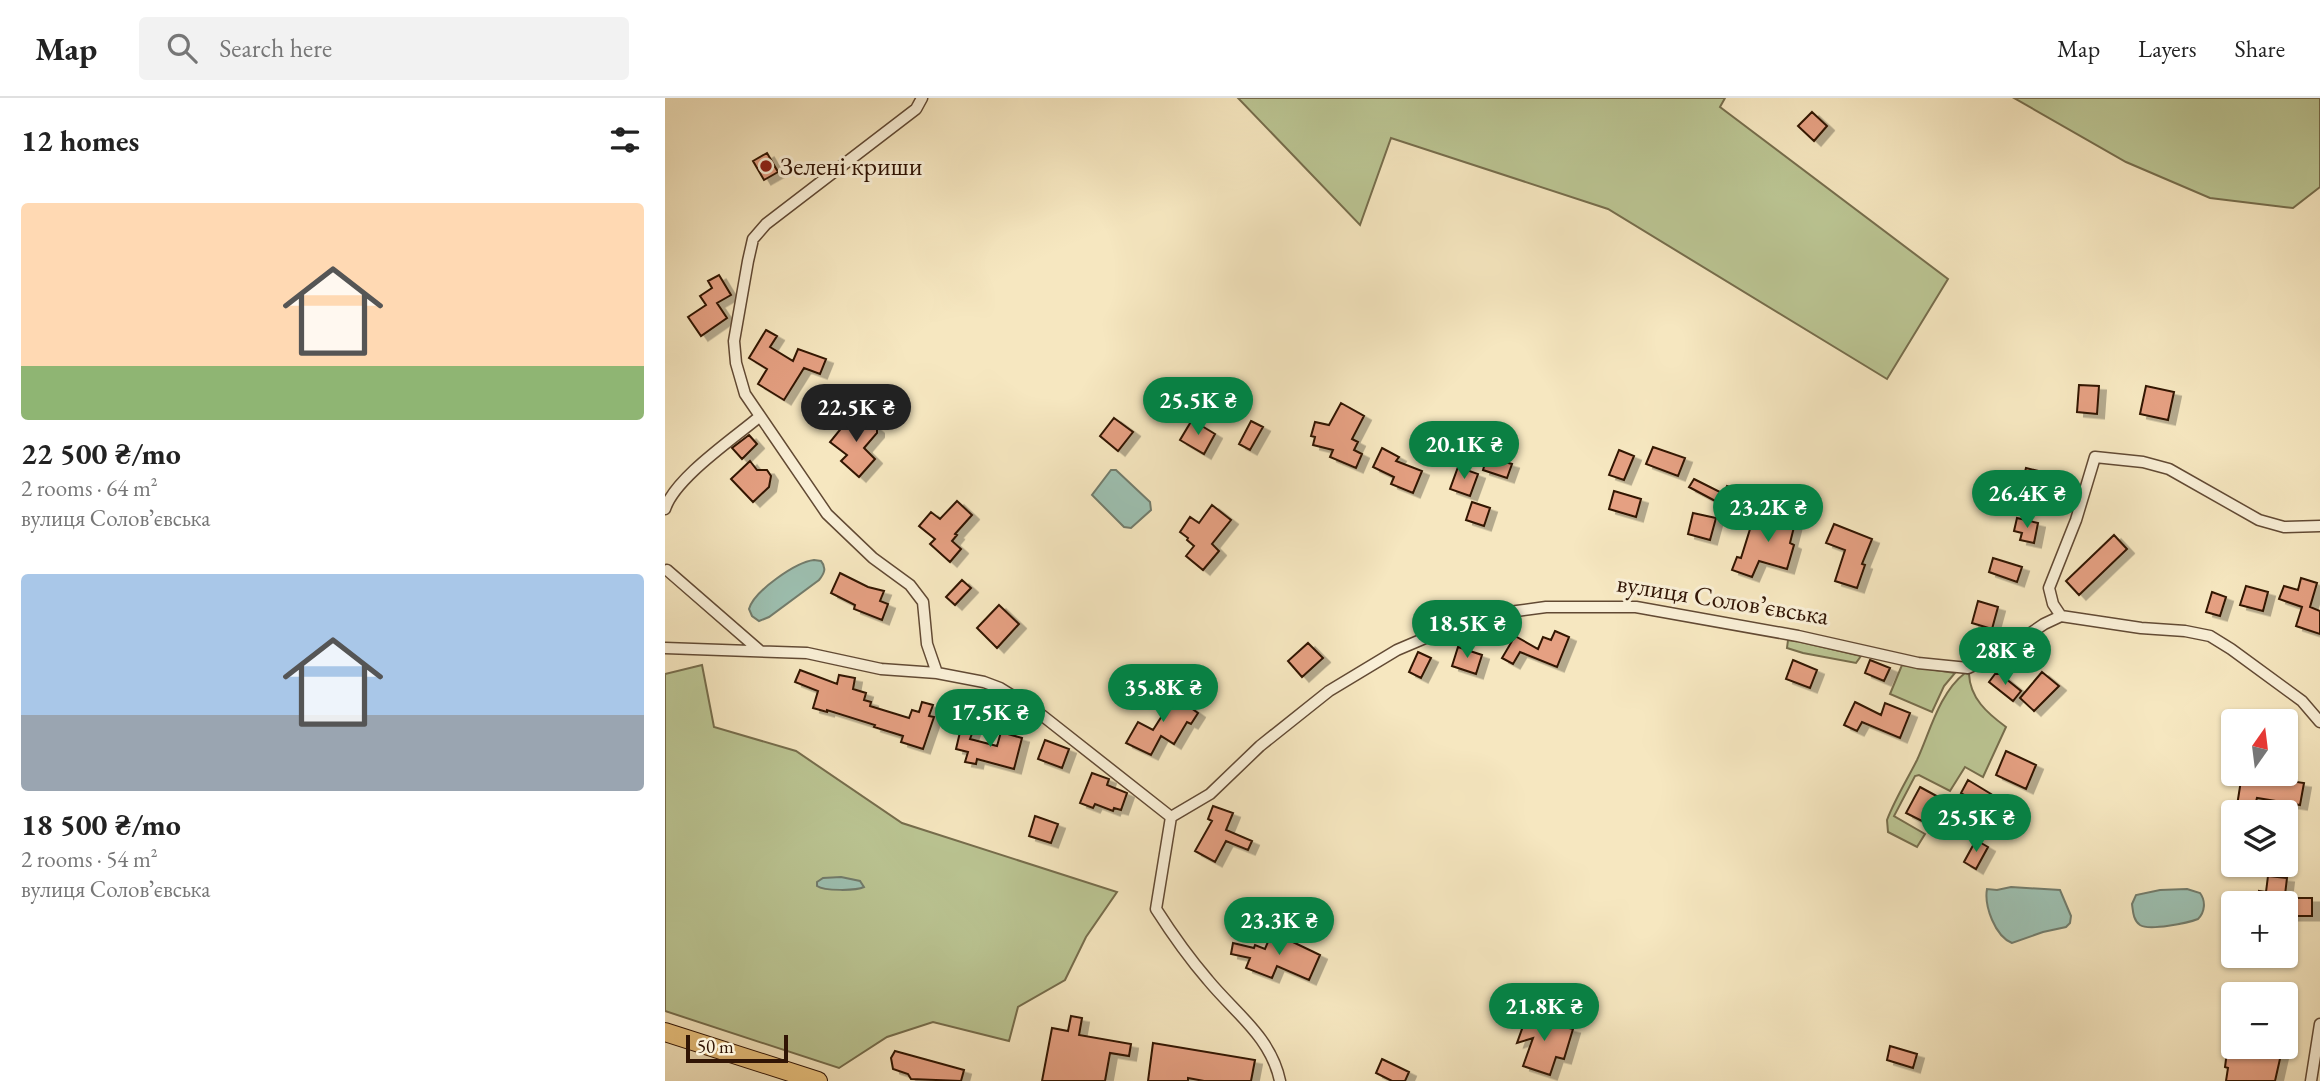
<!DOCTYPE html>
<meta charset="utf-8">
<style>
:root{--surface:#fff;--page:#f2f2f2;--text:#222;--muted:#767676;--line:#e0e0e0;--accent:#0b8043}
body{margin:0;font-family:"EB Garamond",serif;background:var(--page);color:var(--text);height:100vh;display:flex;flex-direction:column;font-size:26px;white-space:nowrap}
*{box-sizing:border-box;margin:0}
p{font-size:23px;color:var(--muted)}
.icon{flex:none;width:38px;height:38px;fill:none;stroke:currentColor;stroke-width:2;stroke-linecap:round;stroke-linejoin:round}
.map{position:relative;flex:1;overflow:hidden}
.details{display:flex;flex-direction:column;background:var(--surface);width:665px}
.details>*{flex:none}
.needle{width:46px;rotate:14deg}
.controls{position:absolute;left:1556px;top:611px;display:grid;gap:14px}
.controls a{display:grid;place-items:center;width:77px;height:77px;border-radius:7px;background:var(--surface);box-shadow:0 2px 5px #0004;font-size:35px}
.scale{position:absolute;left:21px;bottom:18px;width:102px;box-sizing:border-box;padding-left:7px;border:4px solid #311505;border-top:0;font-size:19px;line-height:24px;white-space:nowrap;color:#311505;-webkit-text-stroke:5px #f9efd6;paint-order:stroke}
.price{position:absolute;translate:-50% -60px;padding:0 16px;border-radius:24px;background:var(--accent);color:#fff;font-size:23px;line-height:46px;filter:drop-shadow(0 2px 4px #0008)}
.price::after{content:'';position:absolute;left:50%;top:42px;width:21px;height:16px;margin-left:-10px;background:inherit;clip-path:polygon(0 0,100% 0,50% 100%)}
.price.active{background:#222;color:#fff}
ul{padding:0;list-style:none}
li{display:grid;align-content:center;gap:14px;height:371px;padding:0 21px}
li span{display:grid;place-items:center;height:217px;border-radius:7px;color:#555}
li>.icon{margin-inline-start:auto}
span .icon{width:126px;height:126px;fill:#fffc;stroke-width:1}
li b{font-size:30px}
h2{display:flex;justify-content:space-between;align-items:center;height:84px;padding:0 21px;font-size:30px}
header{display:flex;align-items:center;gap:42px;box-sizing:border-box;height:98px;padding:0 35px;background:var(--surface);border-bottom:2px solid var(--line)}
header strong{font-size:33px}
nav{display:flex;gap:38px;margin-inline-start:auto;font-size:24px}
.search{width:490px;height:63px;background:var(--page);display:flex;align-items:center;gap:18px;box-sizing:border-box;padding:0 24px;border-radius:7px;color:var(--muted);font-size:26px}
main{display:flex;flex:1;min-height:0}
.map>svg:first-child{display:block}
.green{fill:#bbc593;stroke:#766d4c;stroke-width:2}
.water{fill:#9dc0b1;stroke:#727c6c;stroke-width:2}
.building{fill:#e5a082;stroke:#311505;stroke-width:2;filter:url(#shadow)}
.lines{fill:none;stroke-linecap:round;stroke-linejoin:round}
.street-casing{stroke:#624a34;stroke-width:13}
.primary-casing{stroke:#311505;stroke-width:20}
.street{stroke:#f9efd6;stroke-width:10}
.primary{stroke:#ebc480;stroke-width:18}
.poi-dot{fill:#8f2418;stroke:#f9efd6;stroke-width:2.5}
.labels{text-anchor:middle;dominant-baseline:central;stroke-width:6;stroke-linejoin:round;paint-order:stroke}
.poi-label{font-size:26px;fill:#311505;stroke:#f9efd6;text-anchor:start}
.street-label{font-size:26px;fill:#311505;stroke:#f9efd6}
</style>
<header>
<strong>Map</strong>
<div class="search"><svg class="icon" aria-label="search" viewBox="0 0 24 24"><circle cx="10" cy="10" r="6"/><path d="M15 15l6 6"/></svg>Search here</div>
<nav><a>Map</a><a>Layers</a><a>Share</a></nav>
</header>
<main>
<section class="details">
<h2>12 homes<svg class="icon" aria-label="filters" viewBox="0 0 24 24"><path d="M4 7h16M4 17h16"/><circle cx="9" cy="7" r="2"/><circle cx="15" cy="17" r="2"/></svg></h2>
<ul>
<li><span style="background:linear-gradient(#ffd9b3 75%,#8fb573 0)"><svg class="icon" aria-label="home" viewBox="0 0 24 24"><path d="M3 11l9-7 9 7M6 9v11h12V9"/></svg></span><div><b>22 500 ₴/mo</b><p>2 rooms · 64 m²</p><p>вулиця Соловʼєвська</p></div></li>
<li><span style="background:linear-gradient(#a9c7e8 65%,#9aa5b1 0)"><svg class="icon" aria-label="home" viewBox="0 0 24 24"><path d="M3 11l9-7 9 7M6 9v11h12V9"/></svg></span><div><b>18 500 ₴/mo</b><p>2 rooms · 54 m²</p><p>вулиця Соловʼєвська</p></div></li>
</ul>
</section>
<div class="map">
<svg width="1655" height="983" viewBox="0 0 1655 983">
<defs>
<filter id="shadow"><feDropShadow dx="7" dy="4.5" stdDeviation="0" flood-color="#0004"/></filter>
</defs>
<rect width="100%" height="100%" fill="#f6e7c0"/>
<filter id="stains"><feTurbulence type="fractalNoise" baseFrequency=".00286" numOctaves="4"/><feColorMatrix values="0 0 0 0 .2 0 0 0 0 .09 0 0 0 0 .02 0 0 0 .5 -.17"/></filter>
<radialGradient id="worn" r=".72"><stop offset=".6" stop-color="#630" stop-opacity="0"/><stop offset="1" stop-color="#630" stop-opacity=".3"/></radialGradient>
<path class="green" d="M573,0h487l-5,9 228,172 -61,100 -279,-170 -217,-71 -31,87z
M1349,0h306v89l-27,21 -83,-10 -84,-36z
M1123,542l9,1 64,15 -5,7 -53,-10 -16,-5z
M37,567l12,62 82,24 106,72 215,69 -31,45 -21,43 -47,27 -9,34 -76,-19 -46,15 -48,31 -174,-57v-337z
M1237,567l53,8 -11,13 -12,26 -42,-18z
M1300,575l4,1c1,24 18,39 37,53l-23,50 -18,-10 -15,24 -31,-16 -4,1 -21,40 31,18 -8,13 -29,-15 -1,-12c8,-21 20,-40 30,-60 13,-28 22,-67 48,-87z"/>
<path class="water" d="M446,372h5l34,32 1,8 -20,18 -7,-1 -32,-32z
M149,462l7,1c6,7 3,13 -2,19l-50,37 -10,4 -7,-5 -3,-7c5,-18 47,-47 65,-49z
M176,779l19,4 4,6c-8,4 -40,4 -47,-1v-4l6,-4z
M1346,789l49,3 11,26 -1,7 -4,4 -23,5 -31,11c-17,-7 -28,-37 -25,-54l10,1z
M1522,791l13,4c6,8 5,19 -2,26 -10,4 -49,12 -58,6 -7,-5 -7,-14 -8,-21l4,-9 24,-5z"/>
<path class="building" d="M1147,14l15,14 -13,15 -16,-15z
M102,55l11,19 -14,8 -11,-19z
M54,177l12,20 -14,8 10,15 -26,18 -13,-19 18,-12 -6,-9 12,-8 -4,-7z
M101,232l11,6 -7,11 23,14 5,-12 28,10 -6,15 -16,-6 -20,32 -26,-16 9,-15 -18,-11z
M1414,287l20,1 -2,28 -20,-2z
M1481,288l28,6 -6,28 -28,-6z
M676,305l23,13 -12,23 6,3 -4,8 8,4 -6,14 -26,-11 3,-7 -20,-5 2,-8 -4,-1 4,-14 14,3z
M187,317l9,7 3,-4 13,11v4l-13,15 11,11 -16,18 -18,-16 6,-6 -17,-13z
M449,320l19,14 -15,19 -18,-15z
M527,322l23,14 -11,20 -24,-14z
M586,323l12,6 -13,23 -11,-6z
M84,337l8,9 -15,15 -10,-11z
M988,349l32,11 -7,18 -32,-12z
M717,350l17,9 -3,4 26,10 -9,22 -22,-9 3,-7 -21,-10z
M954,352l15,6 -10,24 -15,-5z
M822,359l25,7 -5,14 -24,-8z
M85,363l7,9h10l4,6 -2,11 -16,15 -22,-23z
M793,369l20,7 -8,22 -20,-7z
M1361,370l29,7 -7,27 -29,-8z
M1029,381l28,14 -3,10 -30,-16z
M1062,388l23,10 -5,12 -23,-10z
M949,393l27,8 -5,18 -27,-8z
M292,403l15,14 -17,19 2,1 -5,6 9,8 -11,13 -20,-18 5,-5 -16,-13 12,-14 9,7z
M807,404l18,6 -6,18 -18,-6z
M547,407l19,15 -19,24 7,7 -16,19 -17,-14 8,-10 -7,-6 1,-2 -8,-6 10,-15 9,6z
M1109,411l23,6 -7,28 4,2 -7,24 -28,-8 -7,16 -20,-7 5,-13 4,1 10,-32 12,3 3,-8 4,1z
M1028,415l23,5 -6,22 -22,-6z
M1352,420l21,5 -4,20 -14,-3 2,-7 -8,-2z
M1169,426l38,15 -10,25 3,1 -8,23 -22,-7 10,-31 -19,-7z
M1449,437l13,14 -48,46 -13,-14z
M1328,460l29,9 -5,15 -28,-10z
M175,475l28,14 16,4 -4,10 8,3 -6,16 -28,-11 1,-4 -24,-12z
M1636,480l16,5 -7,24 10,4v23l-24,-8 6,-19 -23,-8 5,-13 14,4z
M297,482l9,8 -16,17 -9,-8z
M1581,488l22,6 -5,19 -23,-6z
M1547,494l14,5 -6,19 -14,-4z
M1313,503l20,6 -6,22 -20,-6z
M334,507l20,19 -22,24 -20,-20z
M890,533l14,6 -12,30 -37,-15 -7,12 -11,-6 13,-22 23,13 5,-12 8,3z
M643,545l15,15 -21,19 -14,-16z
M793,549l24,8 -6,19 -24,-8z
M753,554l13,6 -10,20 -12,-6z
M1128,562l24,10 -7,18 -24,-9z
M1205,562l20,8 -6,13 -19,-8z
M135,572l37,14 2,-9 16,3 -2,11 13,4 -2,7 7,2 -1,4 39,12 3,-8 7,2 3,-10 11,3 -4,11 5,1 -11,32 -22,-7 2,-6 -29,-9 1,-2 -48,-15v2l-14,-4 5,-17 -23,-9z
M1377,574l17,14 -25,25 -14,-13z
M1330,576h5l21,17 -8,10 -24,-19z
M494,592l16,10 2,-2 21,15 -7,11 -4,-2 -13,22 -13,-8 -10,19 -25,-12 12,-21 15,8 12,-19 -14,-9z
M1190,604l26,13 4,-12 25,10 -10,25 -38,-16 -5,9 -13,-6z
M300,608l11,3 -5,21 -11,-3z
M296,630l12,3 -3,8 27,7 4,-14 21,6 -8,31 -37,-10 -1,5 -11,-2 3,-10 -12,-3z
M380,642l24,9 -7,19 -24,-9z
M1341,653l30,14 -10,24 -30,-14z
M427,675l17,6 -2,6 20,8 -6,17 -7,-2 -1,3 -18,-7 -2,4 -13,-5z
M1577,676l62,9 -4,22 -43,-7 -4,14h-17z
M1303,682l23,14 -12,21 8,4 -7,12 -19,-11 12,-20 -12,-7z
M1255,689l22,12 -14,25 -22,-11z
M548,708l20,7 -7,17 26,11 -4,9 -22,-9 -11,21 -20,-11 17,-30 -4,-2z
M370,718l23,8 -7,19 -22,-7z
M1311,742l12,7 -12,22 -12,-7z
M1603,778l19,2 -3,25h-25v-12l7,1z
M1620,800h27v18h-27z
M607,834l48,23 -11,25 -32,-14 -5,12 -26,-10 4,-10 -19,-4 2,-11 21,5 1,-3 10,4z
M863,914l18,7 -1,3 28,7 -9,30 -8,-2 -6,18 -27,-9 10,-28 -16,5z
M406,918l11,2 -3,17 52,9 -2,12 -19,-3 -5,28h-63l10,-53 16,3z
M488,945l102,17 -4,21h-47l-16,-3v3h-40z
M1563,946l29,5v-3h11l14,4 -7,31h-49l2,-13 -3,-1z
M1225,948l27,8 -4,14 -26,-8z
M230,953l69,19 -3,11 -50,-2 -3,-5 -15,-5 -2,-11z
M717,961l27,13 -4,9h-13l-16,-8z"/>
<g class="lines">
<defs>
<path id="street" d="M257,0l-6,11 -150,115 -13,15 -5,22 -14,80 2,22 9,31 82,120 46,44 37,27 13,17 4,42 10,29
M0,411c10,-31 68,-70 94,-92
M2,472l92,80
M1396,518l-8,-12 -4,-16 27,-68 19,-63 48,5 26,7 90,51 25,7 36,-1
M0,550l142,5 74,16 56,4 47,9 16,6 34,21 137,108 -15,92c16,25 33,49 52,71 27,33 63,57 72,101
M506,719l39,-23 50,-48 69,-55 68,-41 40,-17 40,-13 32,-8 37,-5h90l162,29 120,27 50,5 36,-17 40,-27 17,-8 80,12 44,3 25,5 21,13 71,52 18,21
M1646,983l9,-57"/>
<path id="primary" d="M0,934l153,49"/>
</defs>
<use href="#street" class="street-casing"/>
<use href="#primary" class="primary-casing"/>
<use href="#street" class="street"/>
<use href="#primary" class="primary"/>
</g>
<circle class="poi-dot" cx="101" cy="68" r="7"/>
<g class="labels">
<g class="poi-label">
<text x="115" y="68">Зелені криши</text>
</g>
<g class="street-label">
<text transform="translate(1058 501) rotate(9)">вулиця Соловʼєвська</text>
</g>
</g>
<rect width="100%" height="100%" filter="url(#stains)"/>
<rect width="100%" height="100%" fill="url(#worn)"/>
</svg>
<div class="controls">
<a><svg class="needle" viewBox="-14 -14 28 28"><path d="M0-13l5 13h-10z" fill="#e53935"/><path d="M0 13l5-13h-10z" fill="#767676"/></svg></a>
<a><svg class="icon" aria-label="layers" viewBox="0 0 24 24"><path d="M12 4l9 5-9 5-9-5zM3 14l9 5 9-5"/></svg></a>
<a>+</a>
<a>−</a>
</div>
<div class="scale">50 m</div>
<b class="price" style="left:533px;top:339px">25.5K ₴</b>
<b class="price active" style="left:191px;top:346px">22.5K ₴</b>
<b class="price" style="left:799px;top:383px">20.1K ₴</b>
<b class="price" style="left:1362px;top:432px">26.4K ₴</b>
<b class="price" style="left:1103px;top:446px">23.2K ₴</b>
<b class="price" style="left:802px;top:562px">18.5K ₴</b>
<b class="price" style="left:1340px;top:589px">28K ₴</b>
<b class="price" style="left:498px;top:626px">35.8K ₴</b>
<b class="price" style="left:325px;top:651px">17.5K ₴</b>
<b class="price" style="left:1311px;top:756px">25.5K ₴</b>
<b class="price" style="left:614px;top:859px">23.3K ₴</b>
<b class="price" style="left:879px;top:945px">21.8K ₴</b>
</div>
</main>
